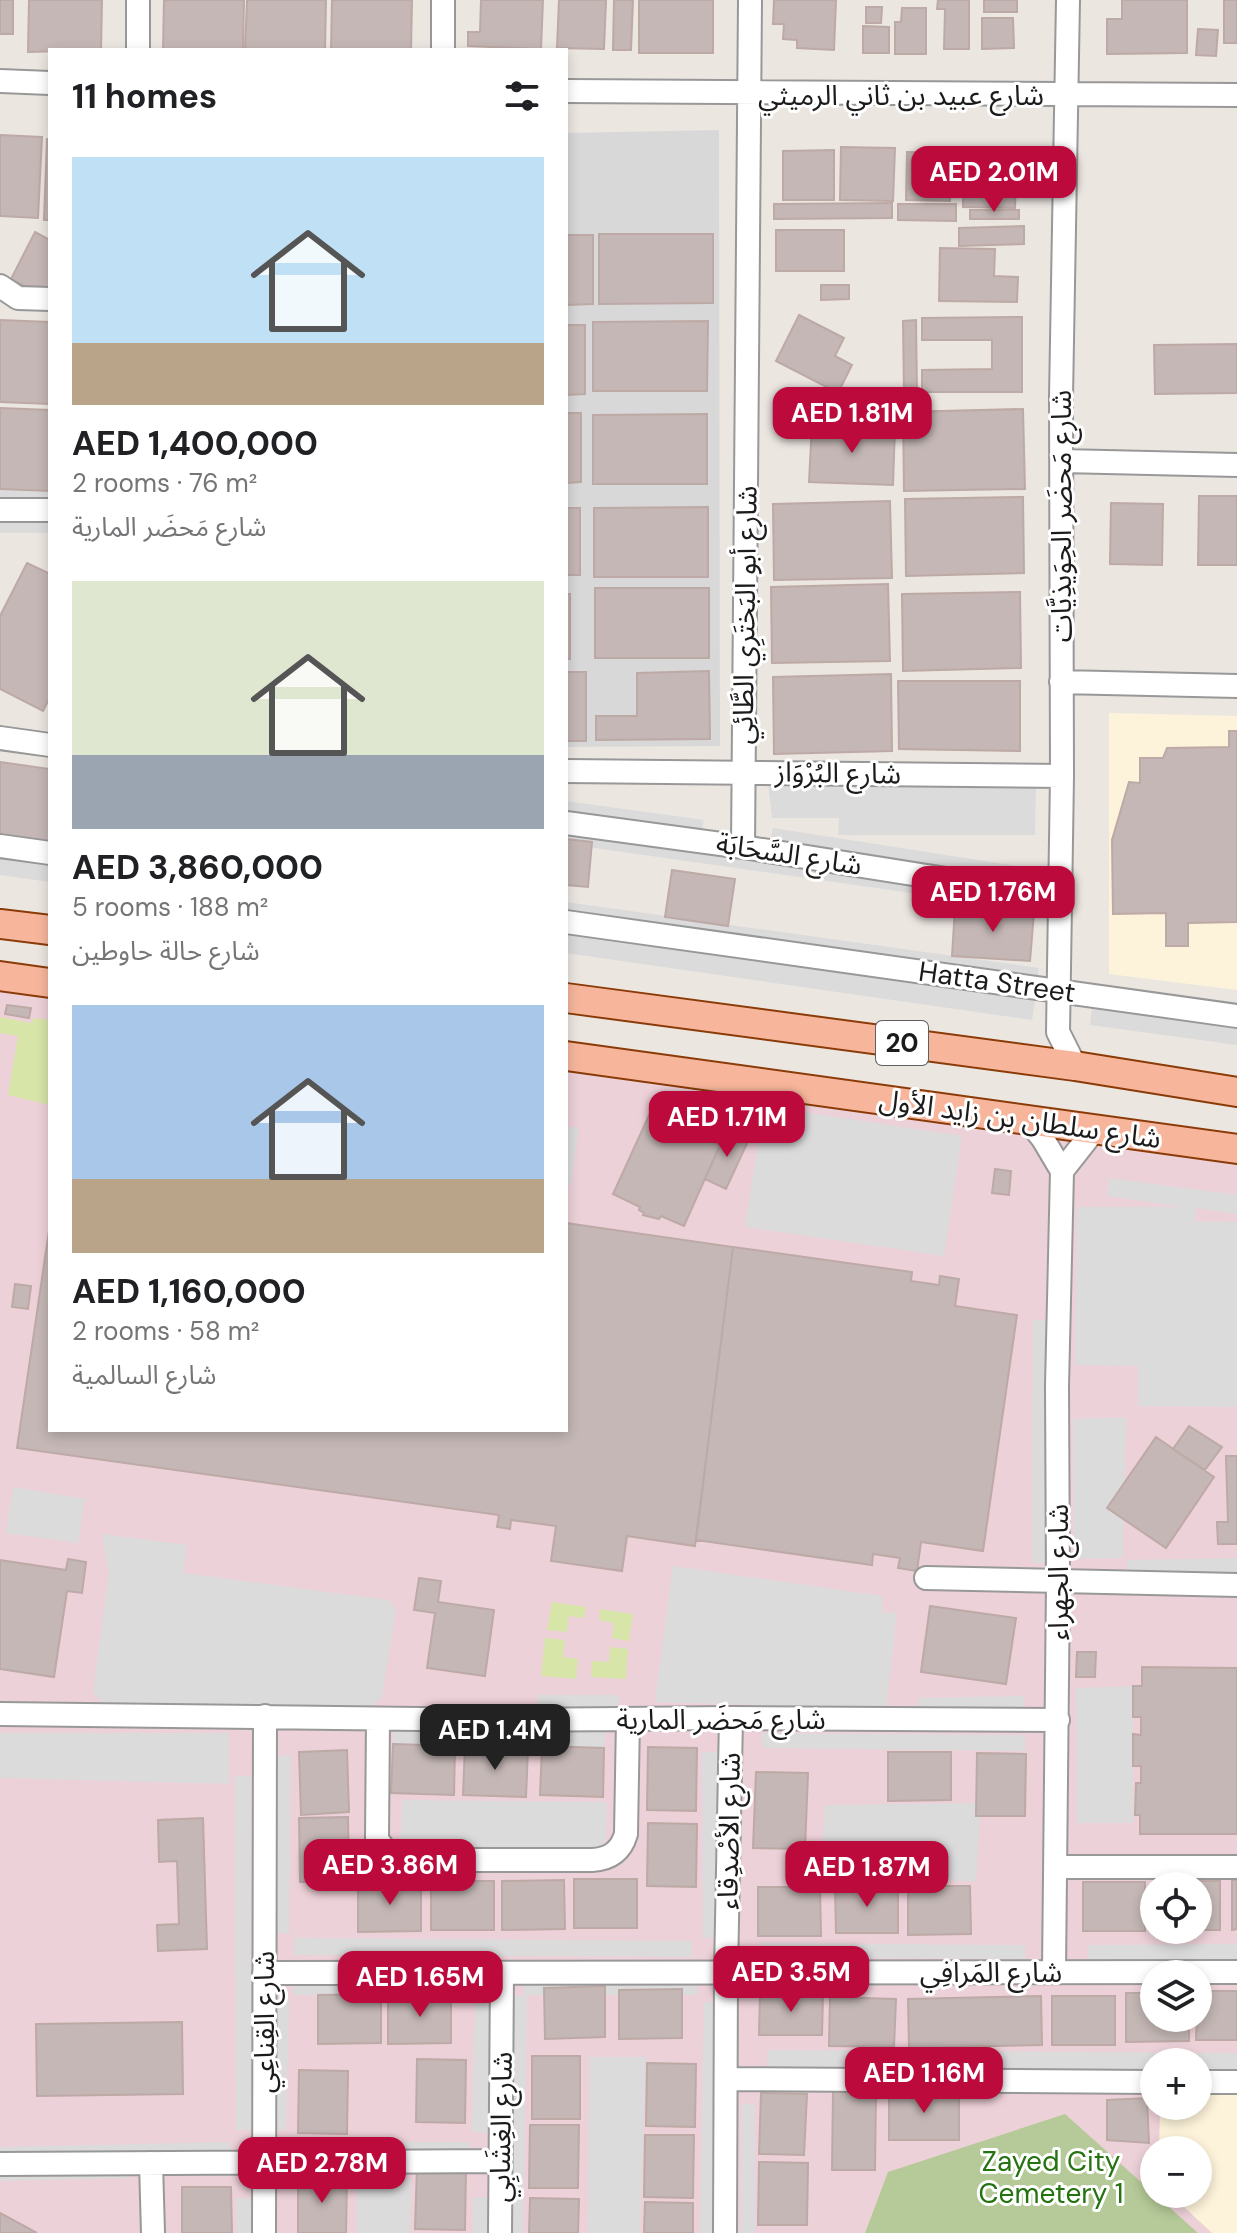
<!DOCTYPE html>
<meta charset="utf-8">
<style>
:root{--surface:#fff;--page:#f2f2f2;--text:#202124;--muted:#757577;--accent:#bd0a3c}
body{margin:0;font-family:"DM Sans","Noto Sans Arabic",sans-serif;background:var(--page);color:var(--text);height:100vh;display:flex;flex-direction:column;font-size:30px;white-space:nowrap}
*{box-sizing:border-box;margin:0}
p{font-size:26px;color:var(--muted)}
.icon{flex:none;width:44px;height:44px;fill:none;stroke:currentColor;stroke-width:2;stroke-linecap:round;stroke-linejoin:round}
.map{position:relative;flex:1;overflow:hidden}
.panel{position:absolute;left:48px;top:48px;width:520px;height:1384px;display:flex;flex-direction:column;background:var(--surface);border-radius:0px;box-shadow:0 4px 12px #0003}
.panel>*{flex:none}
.tools{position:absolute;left:1140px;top:1872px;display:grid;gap:16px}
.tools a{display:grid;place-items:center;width:72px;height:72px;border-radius:50%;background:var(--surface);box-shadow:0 4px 12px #0003;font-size:40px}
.price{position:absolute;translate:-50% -68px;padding:0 18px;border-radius:16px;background:var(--accent);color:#fff;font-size:26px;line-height:52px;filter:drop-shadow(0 2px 4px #0008)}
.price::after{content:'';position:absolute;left:50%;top:48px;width:24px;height:18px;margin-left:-12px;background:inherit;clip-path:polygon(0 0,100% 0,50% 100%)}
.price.selected{background:#222;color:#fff}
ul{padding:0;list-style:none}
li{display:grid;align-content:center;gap:16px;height:424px;padding:0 24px}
li span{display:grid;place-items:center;height:248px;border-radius:0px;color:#555}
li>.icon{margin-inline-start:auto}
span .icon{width:144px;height:144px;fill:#fffc;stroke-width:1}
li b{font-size:34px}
h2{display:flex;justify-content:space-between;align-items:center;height:96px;padding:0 24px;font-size:34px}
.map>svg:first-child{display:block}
.residential{fill:#d9d8d9}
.commercial{fill:#edd1d8;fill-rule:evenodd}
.education{fill:#fdf3da}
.grass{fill:#d7e5a9}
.forest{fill:#b5ca98}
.parking{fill:#dbdbdb}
.building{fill:#c4b7b5;stroke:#bda9a5;stroke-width:2}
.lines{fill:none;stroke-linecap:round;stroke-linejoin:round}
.minor-casing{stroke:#989898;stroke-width:26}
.major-casing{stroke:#8b3b07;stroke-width:32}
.minor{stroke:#fff;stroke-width:22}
.major{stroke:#f7b69c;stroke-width:28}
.labels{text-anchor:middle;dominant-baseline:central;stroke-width:6;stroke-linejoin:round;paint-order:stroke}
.shield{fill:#fff;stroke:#5f5f5f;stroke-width:2}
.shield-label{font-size:26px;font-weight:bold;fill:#1b1b1b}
.street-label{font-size:28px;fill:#1b1b1b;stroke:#fff}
.park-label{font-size:28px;fill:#247210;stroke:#fff}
</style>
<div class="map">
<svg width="1237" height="2233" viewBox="0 0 1237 2233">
<rect width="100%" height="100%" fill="#ece6e1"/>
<path class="residential" d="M719,130l1,616 -154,1v-614z"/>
<path class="commercial" d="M0,985l50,8v437h516v-364l671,93v1074h-1237zM1154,1886h44v44h-44zM1154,1974h44v44h-44zM1154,2062h44v44h-44zM1154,2150h44v44h-44z"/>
<path class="education" d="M1109,713l128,3v274l-128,-16z
M1198,2088l39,1v144h-25l-42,-39h28v-44h-39l1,-44h38z"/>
<path class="grass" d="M0,1017l32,6 1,-5 17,2v85l-42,-10 10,-59 -18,-3z
M552,1602l34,5 -2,11 -15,-2 -2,16 -20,-2z
M600,1609l33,5 -4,27 -17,-3 2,-15 -15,-3z
M545,1638l20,2 -2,17 15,2 -2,20 -35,-3z
M610,1647l18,2 -2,30 -35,-2 1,-16 17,1z"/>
<path class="forest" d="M1065,2114l133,119h-333l23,-61z"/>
<path class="parking" d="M0,485h50v48h-50z
M768,783l268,2 -1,50h-197l1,-17h-67z
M566,801l138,19 -3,13 69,10 3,-15 256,40 -5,41 -458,-65z
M0,858l50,7v17l-50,-7z
M566,902l473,66 -3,18 -470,-67z
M567,934l468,67 -3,19 -466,-67z
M1092,1007l145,21v17l-147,-20z
M764,1106l198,30 -18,120 -199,-29z
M566,1126l13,2 -8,57h-5z
M1109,1178l128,17v19l-41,-6 -1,13 42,1v185l-99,-1v-40l-63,-1 2,-158h106l-76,-11z
M1033,1320h17l-1,243h-17z
M1126,1417l-3,141 -49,1 -1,-140z
M13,1487l72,12 -7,44 -72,-10z
M102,1534l85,11 -4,28 205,27 8,10 -14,87 -11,11 -265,-3 -13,-12 16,-121z
M1237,1558v18h-110v-16z
M673,1566l210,30 -1,16 15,1 -11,96 -231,-7z
M1133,1686v137h-56l-1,-135z
M538,1695h81v15h-81z
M1024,1696v15l-106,2v-15z
M394,1730l211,1 -1,17 -211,-4z
M0,1733h229v51l-229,-6z
M762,1733l263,2v16l-263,-3z
M702,1752h19l1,186h-19z
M275,1756h16l-2,177h-16z
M235,1776h16v354h-15z
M402,1800l205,2 -2,48 -205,-1z
M981,1803l-5,78h-156l5,-76z
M295,1938l397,3v16l-398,-2z
M762,1943l263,2v14l-263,-2z
M1237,1944v16l-149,-1v-14z
M293,1979h173v16h-173z
M524,1979h173v16h-170l-4,238h-17l4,-237 14,-1z
M273,2001h16l-3,129h-16z
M704,2002l17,1 -4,230h-17z
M475,2004h16l-3,129 -16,-1z
M768,2050l469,3v18l-39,-1v-8h-44v8l-387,-3z
M589,2057h57l-6,176h-52z
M742,2103l13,2v128h-14z
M230,2142v16l-100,-1 -1,21 -129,3v-34z
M297,2142h173l-1,16h-173z
M357,2179h54v54h-54z
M473,2197h17v36h-17z
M236,2198h16v35h-16z"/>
<path class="building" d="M0,0h13v34h-13z
M29,0h73l-1,50 -73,2z
M164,0h80l-1,50h-80z
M247,0h79l-1,50h-80z
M332,0h80l-1,50h-80z
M481,0h62l-2,49 -73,-3v-14h12z
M559,0h47l-2,49 -47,-1z
M614,0h19l-2,50h-18z
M639,0h74v53h-74z
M774,0h62l-2,50 -37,-2v-8l-14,-1 1,-15h-11z
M938,0h31v49h-25l1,-40h-8z
M984,0h33v12h-33z
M1122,0h65v53l-80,1v-35h15z
M1224,0h13v43h-13z
M866,7h16l-1,16h-15z
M902,8h24v46h-31v-32h6z
M982,18h31l1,30 -32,1z
M863,26l26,1v26h-26z
M1198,29l20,1 -2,26 -20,-1z
M0,135l42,2 -4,81 -38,-2z
M47,139h3v81h-6z
M841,147l54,1 -2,53 -53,-1z
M964,147l53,2 -2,59 -52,-1z
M834,150v50h-51v-49z
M907,152l45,1 -2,48 -44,-1z
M892,203v15l-118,1v-15z
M898,204h58v17l-58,-1z
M970,210h49v9h-49z
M1024,226v18l-65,2v-18z
M776,230h68v41h-68z
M35,232l15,8v52l-3,6 -36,-19z
M599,234h114v69l-114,1z
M566,235h27v69l-27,1z
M940,248l55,1 -1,27 24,1 -1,25 -78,-1z
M821,285h28v14l-28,1z
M799,315l45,23 -9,18 17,9 -14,28 -62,-32z
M1022,317v75h-100v-22l70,-1v-29h-70v-22z
M0,320l50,2v82l-50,-2z
M916,320l1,76h-13l-1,-75z
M708,321l-1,70h-114v-69z
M566,325h19v69l-19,1z
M1237,344v49l-82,1 -1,-49z
M0,408l50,2v81l-50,-2z
M1023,409l2,80 -121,2 -1,-79z
M566,413h15v69l-15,1z
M707,414v70h-114v-69z
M812,424l83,3 -2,58 -84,-3z
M1199,496h38v69h-39z
M1023,497l1,76 -118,3 -1,-77z
M890,501l2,77 -118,2 -1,-76z
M1111,503l52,1 -1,61 -52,-1z
M708,507v70h-114v-69z
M566,508h14v67h-14z
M27,563l23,11v123l-7,14 -43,-22v-73z
M888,584l2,77 -118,2 -1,-76z
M595,588h114v70h-114z
M1020,592l1,76 -118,3 -1,-77z
M566,594h4v65h-4z
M709,671l1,68 -114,1v-24h41v-43z
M566,672h20v69h-20z
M891,674l1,77 -118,3 -1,-77z
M898,681h122v70l-121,-2z
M1229,731h8v191l-49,1v23h-22v-33l-53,1 -1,-74 17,-58 11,1v-25h23l4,-10 62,-1z
M0,762l50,7v78l-50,-7z
M566,839l26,3 -4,45 -22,-2z
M672,870l63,9 -7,47 -63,-9z
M955,908l79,5 -4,48 -78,-5z
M7,1005l24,3 -2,10 -24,-4z
M650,1113l70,32 -36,81 -23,-10 -2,3 -16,-4 1,-2 -5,-3 1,-3 -27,-13z
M728,1129l21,10 -23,50 -21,-10z
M995,1169l16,2 -2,24 -17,-2z
M566,1223l167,24 -38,299 -68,-10 -5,35 -71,-10 5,-35 -45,-6 -1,9 -13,-2 2,-12 -482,-67 33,-224v206h516z
M733,1247l179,25 -1,9 28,4 1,-9 19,3 -4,27 62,9 -34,236 -62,-9 -4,29 -19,-3 2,-10 -27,-4 -1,11 -176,-25z
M15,1284l16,2 -3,23 -16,-2z
M1189,1426l33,21 -17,23 -32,-21z
M1156,1437l58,40 -48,71 -59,-40z
M1226,1456h11v88h-19l-1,-22h11z
M68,1559l18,3 -4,31 -15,-2 -13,86 -54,-8v-109l66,10z
M419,1578l22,3 -3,21 56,8 -9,66 -58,-8 8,-55 -21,-3z
M930,1606l86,12 -10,66 -85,-12z
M1077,1652h19l-1,25h-19z
M1142,1667l95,1v166h-97v-19h-5l1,-32h5v-17h-8v-32l8,1v-18h-8v-31h9z
M393,1744l62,2 -1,49 -63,-2z
M465,1746l63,3 -2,48 -63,-2z
M542,1746l62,2 -1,49 -63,-2z
M648,1747l49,1 -1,63 -49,-1z
M347,1750l2,62 -48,3 -2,-63z
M888,1752h63v48l-63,1z
M977,1753l49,1 -1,62h-49z
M756,1772l52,1 -3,76 -52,-1z
M348,1817l1,64 -49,1 -1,-64z
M203,1818l4,131 -49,2 -1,-26 22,-1 -2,-63 -18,1 -1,-42z
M648,1823l49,1 -1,63 -49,-1z
M574,1879h63v49h-63z
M564,1880l1,49 -63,1v-49z
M1232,1880h5v49l-5,1z
M431,1881h63v49h-63z
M1157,1881h63v49h-22v-44h-41z
M421,1882v49l-63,1v-49z
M1083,1882h62v49h-62z
M898,1884v49h-62l-1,-48z
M908,1886h62l1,48 -63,1z
M758,1887h62l1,49h-63z
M605,1986v51l-60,2 -1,-51z
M682,1989v49l-63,1v-49z
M1198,1991h39v49h-41z
M760,1993l63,2 -1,40h-63z
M1126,1993h28v25h35v23l-63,1z
M381,1994v49l-63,1v-49z
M451,1994v49l-63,1v-49z
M1041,1996l1,49 -133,3 -1,-49z
M1052,1996h63v49h-63z
M830,1997l66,2 -2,48 -65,-1z
M182,2022l1,72 -146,2 -1,-72z
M532,2056h48v63h-48z
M417,2059l49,1 -1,63 -49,-1z
M647,2063l49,1 -1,63 -49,-1z
M299,2070l49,1 -1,63 -49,-1z
M889,2090h70v50h-70z
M833,2091h43l-1,79h-43z
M761,2093l46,1 -3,61 -45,-1z
M1147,2098l2,45 -42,-3v-40z
M530,2125h49l-1,63h-49z
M645,2135h49l-1,63 -49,-1z
M759,2162l49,1 -1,62h-49z
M417,2167h49l-1,63 -50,-1z
M298,2176l49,1 -1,56h-48z
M182,2187h49l1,46h-50z
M530,2198l49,1 -1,34h-49z
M645,2202l48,1v30h-49z
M0,2213l37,20h-37z"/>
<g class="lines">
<defs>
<path id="minor" d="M138,0v50
M1068,0l-7,398 1,378 -4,256 17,34
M443,50v-50
M0,81l50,2
M566,91l671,4
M0,286l18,12 32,1
M1062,461l175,4
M0,510h50
M1061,682l176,4
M0,738l50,7
M566,771l496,5
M566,823l177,24 316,50
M0,846l50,7
M743,847l7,-847
M566,922l671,94
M1028,1120l15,19 19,32
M926,1578l311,7
M0,1714l502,6 229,-2 327,2
M378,1719l-1,120 12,17 10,4h193c18,-1 29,-9 34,-26l2,-115
M1056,1867h181
M1054,1972l4,-389 -1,-197 5,-215 33,-42
M264,1973l973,-1
M726,2079l428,3
M1198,2082h39
M151,2163l2,70
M1,2164l499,-3
M264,2233l1,-517
M500,2233l2,-260
M725,2233l1,-261 5,-254"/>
<path id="major" d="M0,924l50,6
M0,976l50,7
M566,998l509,68 162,26
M566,1056l671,93"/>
</defs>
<use href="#minor" class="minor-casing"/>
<use href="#major" class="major-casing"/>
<use href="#minor" class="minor"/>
<use href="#major" class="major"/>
</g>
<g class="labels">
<rect class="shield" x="876" y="1021" width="52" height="44" rx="6"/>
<g class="shield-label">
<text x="902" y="1043">20</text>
</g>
<g class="street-label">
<text x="901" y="95">شارع عبيد بن ثاني الرميثي</text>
<text transform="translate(1061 516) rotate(-90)">شارع مَحضَر الحِوَيذِيَّات</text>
<text transform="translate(745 615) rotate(-89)">شارع أبو البَختَرِي الطَّائِي</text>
<text transform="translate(838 773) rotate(1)">شارع البُرْوَاز</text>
<text transform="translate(789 854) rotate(9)">شارع السَّحَابَة</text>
<text transform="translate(997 982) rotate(8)">Hatta Street</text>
<text transform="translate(1020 1119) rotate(8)">شارع سلطان بن زايد الأول</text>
<text transform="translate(1058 1572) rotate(-90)">شارع الجهراء</text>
<text x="721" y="1719">شارع مَحضَر المارية</text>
<text transform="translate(729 1831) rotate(-89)">شارع الأصْدِقاء</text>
<text x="991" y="1972">شارع المَرافِي</text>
<text transform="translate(264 2022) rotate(-90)">شارع القِناعِي</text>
<text transform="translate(501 2127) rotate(-89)">شارع الغِشَابِي</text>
</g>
<g class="park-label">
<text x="1051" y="2161">Zayed City<tspan x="1051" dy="32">Cemetery 1</tspan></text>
</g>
</g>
</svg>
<div class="tools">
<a><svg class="icon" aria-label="locate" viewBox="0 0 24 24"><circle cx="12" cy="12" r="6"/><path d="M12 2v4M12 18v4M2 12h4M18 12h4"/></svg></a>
<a><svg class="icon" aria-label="layers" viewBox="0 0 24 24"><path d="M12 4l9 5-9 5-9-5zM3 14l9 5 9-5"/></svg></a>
<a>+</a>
<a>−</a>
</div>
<b class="price" style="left:994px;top:214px">AED 2.01M</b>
<b class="price" style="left:852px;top:455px">AED 1.81M</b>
<b class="price" style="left:993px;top:934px">AED 1.76M</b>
<b class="price" style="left:727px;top:1159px">AED 1.71M</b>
<b class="price selected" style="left:495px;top:1772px">AED 1.4M</b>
<b class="price" style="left:390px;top:1907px">AED 3.86M</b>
<b class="price" style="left:867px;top:1909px">AED 1.87M</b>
<b class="price" style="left:791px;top:2014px">AED 3.5M</b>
<b class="price" style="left:420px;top:2019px">AED 1.65M</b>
<b class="price" style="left:924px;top:2115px">AED 1.16M</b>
<b class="price" style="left:322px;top:2205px">AED 2.78M</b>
<section class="panel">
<h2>11 homes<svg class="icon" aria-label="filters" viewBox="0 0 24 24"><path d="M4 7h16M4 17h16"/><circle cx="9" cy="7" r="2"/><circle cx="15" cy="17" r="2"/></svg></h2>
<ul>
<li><span style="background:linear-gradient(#bfe0f5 75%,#b9a48a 0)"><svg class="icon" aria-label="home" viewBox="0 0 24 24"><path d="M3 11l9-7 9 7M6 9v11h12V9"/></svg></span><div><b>AED 1,400,000</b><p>2 rooms · 76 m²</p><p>شارع مَحضَر المارية</p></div></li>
<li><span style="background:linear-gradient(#dfe7d0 70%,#9aa5b1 0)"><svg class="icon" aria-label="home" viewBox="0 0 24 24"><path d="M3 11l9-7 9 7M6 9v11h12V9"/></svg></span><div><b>AED 3,860,000</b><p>5 rooms · 188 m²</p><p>شارع حالة حاوطين</p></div></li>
<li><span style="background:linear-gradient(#a9c7e8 70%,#b9a48a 0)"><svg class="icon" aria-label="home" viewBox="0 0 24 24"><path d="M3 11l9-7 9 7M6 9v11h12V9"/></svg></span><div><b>AED 1,160,000</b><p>2 rooms · 58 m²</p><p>شارع السالمية</p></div></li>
</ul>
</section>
</div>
